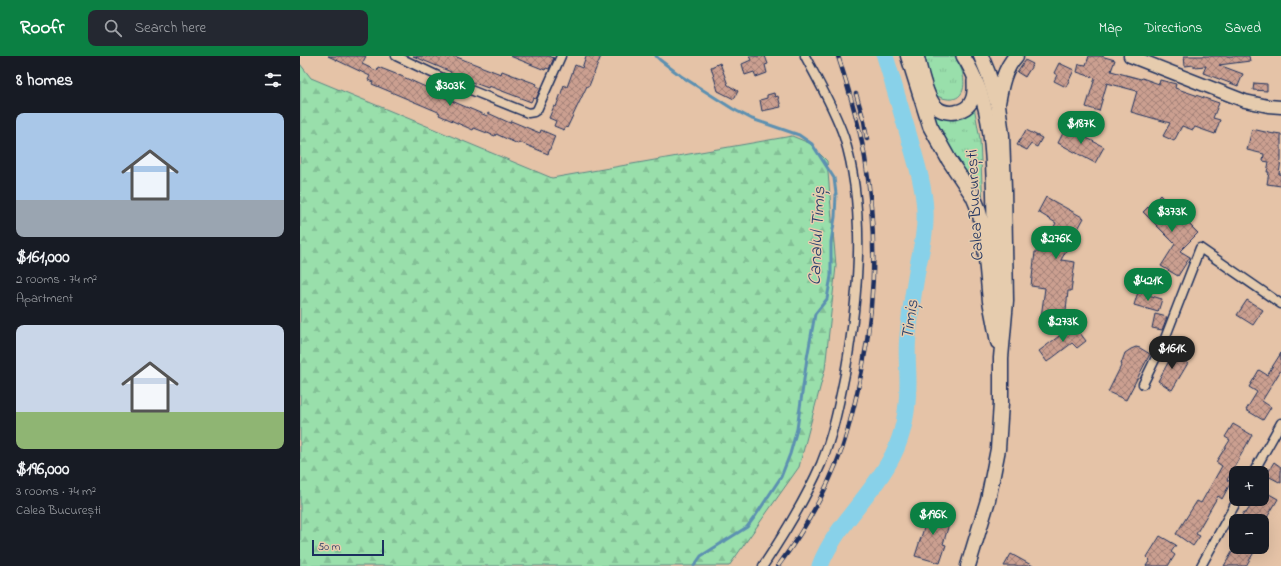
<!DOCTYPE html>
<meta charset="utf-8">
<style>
:root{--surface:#171b24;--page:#242831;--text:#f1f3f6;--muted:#9ea1a6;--accent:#0b8043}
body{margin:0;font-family:"Indie Flower",sans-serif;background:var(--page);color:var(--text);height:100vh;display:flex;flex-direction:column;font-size:15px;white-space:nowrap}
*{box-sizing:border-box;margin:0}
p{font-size:13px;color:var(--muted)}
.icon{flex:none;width:22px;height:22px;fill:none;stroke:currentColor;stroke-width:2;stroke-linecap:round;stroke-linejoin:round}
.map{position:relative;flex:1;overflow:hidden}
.drawer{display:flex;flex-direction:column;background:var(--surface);width:300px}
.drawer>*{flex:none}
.fabs{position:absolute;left:929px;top:410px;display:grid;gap:8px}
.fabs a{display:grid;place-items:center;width:40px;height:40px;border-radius:8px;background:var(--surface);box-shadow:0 4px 16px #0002;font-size:20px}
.scale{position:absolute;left:12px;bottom:10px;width:72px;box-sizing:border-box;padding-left:4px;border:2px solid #1b2f5e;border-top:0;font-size:11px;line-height:14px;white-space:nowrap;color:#1b2f5e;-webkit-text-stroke:3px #e6ccae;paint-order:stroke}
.price{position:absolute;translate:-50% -34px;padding:0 9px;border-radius:14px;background:var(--accent);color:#fff;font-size:13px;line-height:26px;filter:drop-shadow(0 1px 2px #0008)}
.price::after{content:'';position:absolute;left:50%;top:24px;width:12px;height:9px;margin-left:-6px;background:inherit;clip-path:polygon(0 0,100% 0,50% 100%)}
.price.active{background:#222;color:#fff}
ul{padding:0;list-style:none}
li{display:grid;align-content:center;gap:8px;height:212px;padding:0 16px}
li span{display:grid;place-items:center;height:124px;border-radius:8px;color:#555}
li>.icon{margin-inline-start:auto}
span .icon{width:72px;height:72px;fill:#fffc;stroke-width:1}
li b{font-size:17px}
h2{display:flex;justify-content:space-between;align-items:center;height:48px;padding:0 16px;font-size:17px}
header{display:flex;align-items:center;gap:24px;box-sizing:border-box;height:56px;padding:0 20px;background:var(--accent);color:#fff}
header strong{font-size:19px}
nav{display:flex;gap:22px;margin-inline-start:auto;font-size:14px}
.search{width:280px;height:36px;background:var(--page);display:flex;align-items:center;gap:10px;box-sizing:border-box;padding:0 14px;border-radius:8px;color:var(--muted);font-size:15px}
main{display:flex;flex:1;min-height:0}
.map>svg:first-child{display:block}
.grass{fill:url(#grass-tufts);stroke:#5a8784}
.forest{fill:url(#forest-firs);stroke:#5a8784}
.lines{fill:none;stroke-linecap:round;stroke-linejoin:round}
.stream{stroke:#5c90b1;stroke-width:3}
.river{stroke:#88d1e9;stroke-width:17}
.building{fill:url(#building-cross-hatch);stroke:#1b2f5e}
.minor-casing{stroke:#1b2f5e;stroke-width:11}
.secondary-casing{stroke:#1b2f5e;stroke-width:15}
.primary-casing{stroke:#1b2f5e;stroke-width:16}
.trunk-casing{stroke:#1b2f5e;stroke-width:17}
.minor{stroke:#e6ccae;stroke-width:8}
.secondary{stroke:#e6ccae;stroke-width:12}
.primary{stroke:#e6ccae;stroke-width:13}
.trunk{stroke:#e6ccae;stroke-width:14}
.rail-casing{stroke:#1b2f5e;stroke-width:4.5}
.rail{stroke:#e6ccae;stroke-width:3;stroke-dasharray:9;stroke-linecap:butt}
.labels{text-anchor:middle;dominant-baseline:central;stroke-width:3;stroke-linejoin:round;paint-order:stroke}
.street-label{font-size:17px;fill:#1b2f5e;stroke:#e6ccae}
.water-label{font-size:18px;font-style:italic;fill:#263f6c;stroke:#e6ccae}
</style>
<header>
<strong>Roofr</strong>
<div class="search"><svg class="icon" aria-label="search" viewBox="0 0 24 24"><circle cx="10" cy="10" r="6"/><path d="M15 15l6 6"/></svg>Search here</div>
<nav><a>Map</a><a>Directions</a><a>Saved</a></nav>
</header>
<main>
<section class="drawer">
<h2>8 homes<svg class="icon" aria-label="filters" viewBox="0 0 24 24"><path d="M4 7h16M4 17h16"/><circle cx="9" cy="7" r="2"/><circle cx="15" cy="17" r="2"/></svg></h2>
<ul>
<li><span style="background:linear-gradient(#a9c7e8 70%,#9aa5b1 0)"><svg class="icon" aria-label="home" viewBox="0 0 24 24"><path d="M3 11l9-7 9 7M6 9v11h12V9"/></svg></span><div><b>$161,000</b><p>2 rooms · 74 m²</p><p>Apartment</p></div></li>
<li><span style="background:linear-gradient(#c9d6e8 70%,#8fb573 0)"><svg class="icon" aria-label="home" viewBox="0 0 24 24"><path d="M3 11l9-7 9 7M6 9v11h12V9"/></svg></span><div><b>$196,000</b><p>3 rooms · 74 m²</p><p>Calea București</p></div></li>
</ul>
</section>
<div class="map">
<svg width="981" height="510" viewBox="0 0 981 510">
<defs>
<pattern id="grass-tufts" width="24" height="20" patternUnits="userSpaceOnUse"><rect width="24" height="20" fill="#99dfab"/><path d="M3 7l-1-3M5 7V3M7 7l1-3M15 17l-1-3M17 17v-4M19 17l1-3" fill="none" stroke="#83c096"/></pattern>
<pattern id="forest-firs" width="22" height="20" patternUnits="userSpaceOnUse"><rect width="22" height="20" fill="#99dfab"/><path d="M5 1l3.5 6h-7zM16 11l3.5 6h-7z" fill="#83c096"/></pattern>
<pattern id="building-cross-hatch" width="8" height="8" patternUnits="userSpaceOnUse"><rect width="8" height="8" fill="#cb9f90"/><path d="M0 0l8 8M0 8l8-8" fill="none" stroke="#a48279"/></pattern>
</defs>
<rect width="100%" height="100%" fill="#e5c3a7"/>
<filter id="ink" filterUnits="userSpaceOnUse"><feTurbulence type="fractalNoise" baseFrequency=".025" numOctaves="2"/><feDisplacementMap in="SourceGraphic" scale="8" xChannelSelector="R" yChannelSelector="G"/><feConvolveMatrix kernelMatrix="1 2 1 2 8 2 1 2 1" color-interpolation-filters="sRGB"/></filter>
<g filter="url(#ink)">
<path class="grass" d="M623,0h33c2,5 4,10 6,15 6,20 -2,35 -25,25l-4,-9z
M673,45l7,38 3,69 -36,-62 -16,-35 7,2z"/>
<path class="forest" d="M0,8l11,14 241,100 240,-42 17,7 18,18 9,105 -11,103 -26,98 -70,99h-429z"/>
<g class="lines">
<path class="stream" d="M356,0l4,4 21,16 52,33 19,10 47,16 13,9 22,34 2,16 -1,23 -4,25v34l-4,23 -12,15 -8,44 -10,71 -7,25 -9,23 -25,38 -9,12 -46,29 -7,10"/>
<path class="river" d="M520,510c16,-42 53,-71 73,-111 11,-22 15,-48 15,-73 0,-15 -2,-31 0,-46 2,-24 6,-48 10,-71 4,-18 8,-36 7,-54 -1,-25 -9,-50 -16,-74 -8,-27 -16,-54 -24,-81"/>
</g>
<path class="building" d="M28,0h38l-4,8 15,7 1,-4 23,9 38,17 -1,2 49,21 1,-3 22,10 1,-2 29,12 1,-3 14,6 -7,18 -29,-12 -1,2 -22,-10 -1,2 -21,-8 -1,2 -34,-15 1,-2 -4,-2 -64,-27 1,-2 -5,-2 2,-4z
M113,0h41l44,17 3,1 1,-3 21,8 14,5 -1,2 5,2 -5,11 -3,-1 -2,4 -42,-16 -1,2 -30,-11 -8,-3 1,-2z
M210,0h39l5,2 -5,11 -3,-1 -1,2z
M286,0h15l-12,30h-2l-20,42 -1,-1 -2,3 -10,-4 2,-5 -7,-3 5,-12 2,1 8,-22 3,2 8,-22 7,3z
M449,0h16l3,8 -3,1 2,8 -11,4 -2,-5 -9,3 -3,-11 9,-4z
M789,0h12l14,4 -4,11 30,8 1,-1 17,6 1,-4 16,4 -1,4 44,15 -6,15 7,2 -5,14 -20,-7 -2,3 -11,-4 -8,15 -11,-5 7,-13 -39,-11 6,-21 -30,-8 -8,28 -13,-4 9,-29 -18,-6 2,-8 7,1z
M884,0h65l1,5 -31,4 24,9 -5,12 -35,-13 3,-7 -12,1v-2l-9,1z
M725,4l8,4 -8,13 -8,-5z
M420,7l8,22 10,6 -4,8 -16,-8 -7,-24z
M759,7l15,7 -8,17 -12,-6 3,-6 -3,-2z
M954,27l13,1v7l-14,-1z
M474,37l1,4 3,-1 3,11 -19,4 -2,-11 7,-2v-3z
M766,71l38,20 -9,16 -37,-20z
M952,73l22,5v-1l7,1v26l-2,14h2v12l-14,-2 2,-12h-2l2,-10 -6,-1 1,-7 -17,-4z
M726,74l16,8 -5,9 -6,-3 -4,6 -10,-5z
M860,139l38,38 -18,18 10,6 -12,19 -17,-10 14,-22 -32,-32z
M746,141l38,21 -23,42 14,2 -4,29h-3l-3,29 -24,-3 4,-29 -14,-2 4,-34h5l16,-29 -18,-11z
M838,236l24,7 -4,13 -24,-7z
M947,244l16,10 -10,15 -16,-10z
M855,258l12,3 -5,13 -10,-2z
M774,269l12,16 -9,7 -5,-5 -25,19 -8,-11z
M836,291l4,1 10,6 -24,46 -18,-8 14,-28h-1l4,-11 6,-4z
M868,292l9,4 -2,4 13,7 -16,27 -14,-9 12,-22 -6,-3z
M981,297v17l-19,31 9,6 -8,13 -17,-10 11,-18 -8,-5 10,-17 8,5z
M933,368l19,11 -25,45 4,2 -9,17 -4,-3 -22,38 4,2 -7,10 -17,-12 21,-33 4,2 21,-37 -6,-4 14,-22 -5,-3z
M974,406l7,5v16l-15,-8z
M962,434l16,9 -13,22h-26l5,-9 2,1 9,-14h7z
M621,453l30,9 -8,26 3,1 -6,18 -25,-7 10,-31 -8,-2z
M860,480l16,9 -5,7 4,3 -7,11h-22l4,-6 -3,-3z
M935,491h22l-11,19h-22z
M711,498l22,12h-29z"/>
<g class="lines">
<defs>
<path id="minor" d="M96,0l57,27 75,30 6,-1 3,-2 24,-54
M843,328l21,-43 36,-93 81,56
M953,417l28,-50
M463,510c22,-33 42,-66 58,-102 12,-29 18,-60 24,-90 13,-75 22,-163 -1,-237 -10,-29 -25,-54 -39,-81
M901,510l37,-67"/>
<path id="secondary" d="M830,0l115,45 23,5 13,1"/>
<path id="primary" d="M617,0c4,14 8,39 18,50 10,11 32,7 37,-6 3,-6 2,-13 2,-19
M663,0c34,52 30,118 31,177 1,31 3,61 5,91"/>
<path id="trunk" d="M608,0l22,70 19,34 24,36 5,12 5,19 7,74 8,41
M698,47c3,-17 6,-34 18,-47
M668,510l20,-66 10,-51 3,-46v-45l5,-57 -2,-112 -2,-54 -4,-30 -10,-32 -7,-17"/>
</defs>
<use href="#minor" class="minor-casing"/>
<use href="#secondary" class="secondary-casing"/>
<use href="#primary" class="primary-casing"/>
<use href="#trunk" class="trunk-casing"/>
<use href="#minor" class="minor"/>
<use href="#secondary" class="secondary"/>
<use href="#primary" class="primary"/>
<use href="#trunk" class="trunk"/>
<defs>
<path id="rail" d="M556,38l8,27 3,18
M478,510c26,-35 49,-76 64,-117 5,-15 9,-31 13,-47 20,-82 24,-159 10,-244 -6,-35 -16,-68 -27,-102"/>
</defs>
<use href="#rail" class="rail-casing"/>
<use href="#rail" class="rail"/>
</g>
</g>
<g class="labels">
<g class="street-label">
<text transform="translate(675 149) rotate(-93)">Calea București</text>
</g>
<g class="water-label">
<text transform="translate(518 180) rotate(-87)">Canalul Timiș</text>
<text transform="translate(611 264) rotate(-82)">Timiș</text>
</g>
</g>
</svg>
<div class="fabs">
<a>+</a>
<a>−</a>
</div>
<div class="scale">50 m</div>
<b class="price" style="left:150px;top:51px">$303K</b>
<b class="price" style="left:781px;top:89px">$187K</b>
<b class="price" style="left:872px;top:177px">$373K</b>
<b class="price" style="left:756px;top:204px">$276K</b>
<b class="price" style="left:848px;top:246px">$421K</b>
<b class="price" style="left:763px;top:287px">$273K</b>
<b class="price active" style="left:872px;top:314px">$161K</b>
<b class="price" style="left:633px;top:480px">$196K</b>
</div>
</main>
